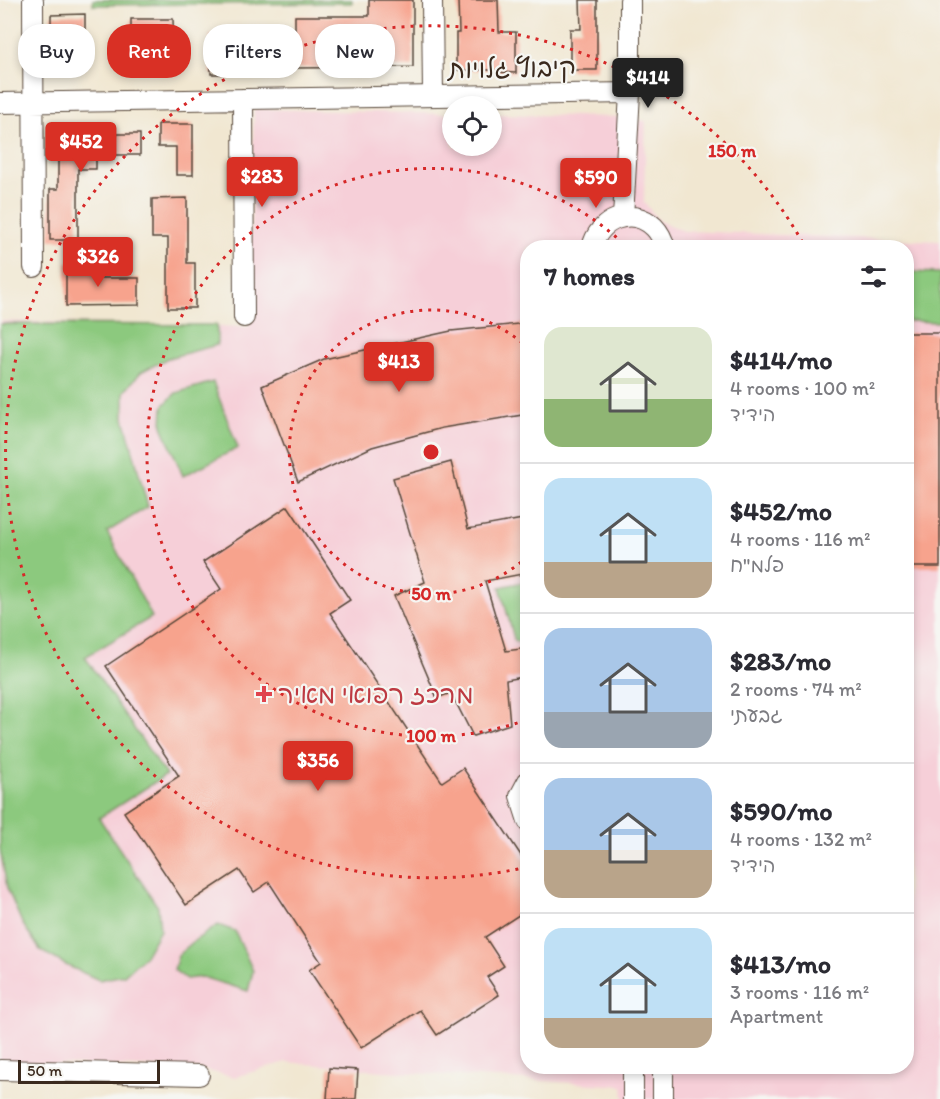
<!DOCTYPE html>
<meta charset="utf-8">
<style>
:root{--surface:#fff;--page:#f7f7f7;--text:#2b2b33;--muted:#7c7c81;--line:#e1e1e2;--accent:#d93025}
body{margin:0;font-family:Itim,"Playpen Sans Hebrew",sans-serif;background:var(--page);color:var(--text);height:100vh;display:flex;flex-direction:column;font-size:22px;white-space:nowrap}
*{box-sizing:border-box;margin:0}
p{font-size:20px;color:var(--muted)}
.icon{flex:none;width:33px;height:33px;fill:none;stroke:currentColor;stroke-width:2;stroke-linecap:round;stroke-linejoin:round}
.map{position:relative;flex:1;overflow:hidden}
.drawer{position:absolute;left:520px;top:240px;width:394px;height:834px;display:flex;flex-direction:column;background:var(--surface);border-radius:24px;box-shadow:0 3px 9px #0003}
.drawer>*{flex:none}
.hud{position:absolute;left:18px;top:24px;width:412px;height:54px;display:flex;gap:12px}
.controls{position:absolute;left:442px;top:96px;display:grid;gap:12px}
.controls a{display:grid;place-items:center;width:60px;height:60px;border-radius:50%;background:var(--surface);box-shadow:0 3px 9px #0003;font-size:30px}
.scale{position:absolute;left:18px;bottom:15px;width:142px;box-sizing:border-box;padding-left:6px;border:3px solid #3b2a1e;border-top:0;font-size:16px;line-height:21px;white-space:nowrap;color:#3b2a1e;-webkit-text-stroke:4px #f6f6f2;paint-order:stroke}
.price{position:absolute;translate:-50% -51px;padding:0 14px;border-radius:6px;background:var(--accent);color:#fff;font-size:20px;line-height:39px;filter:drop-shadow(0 2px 3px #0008)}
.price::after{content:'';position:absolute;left:50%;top:36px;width:18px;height:14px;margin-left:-9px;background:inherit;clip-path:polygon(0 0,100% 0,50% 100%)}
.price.selected{background:#222;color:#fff}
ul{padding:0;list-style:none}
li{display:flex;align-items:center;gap:18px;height:150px;padding:0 24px}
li+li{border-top:2px solid var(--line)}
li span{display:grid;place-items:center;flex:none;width:168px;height:120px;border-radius:18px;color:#555}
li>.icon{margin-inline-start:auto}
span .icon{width:72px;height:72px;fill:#fffc;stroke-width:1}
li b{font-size:26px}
h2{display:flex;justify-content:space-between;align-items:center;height:72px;padding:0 24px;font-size:26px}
.pill{padding:0 21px;border-radius:24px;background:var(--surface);box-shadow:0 3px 9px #0003;font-size:21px;line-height:54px}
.pill.selected{background:var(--accent);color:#fff}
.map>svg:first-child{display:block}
.built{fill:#f6cfd8;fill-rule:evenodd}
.green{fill:#8cc97e;stroke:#647a4e;stroke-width:1.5}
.building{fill:#f7a38d}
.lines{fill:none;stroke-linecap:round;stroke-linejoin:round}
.street-casing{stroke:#564639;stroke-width:22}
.street{stroke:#fff;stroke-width:20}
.ring{fill:none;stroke:#d62828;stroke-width:3;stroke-dasharray:3 6}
.health-dot{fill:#e0444e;stroke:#f6f6f2;stroke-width:2}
.labels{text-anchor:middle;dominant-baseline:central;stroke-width:4.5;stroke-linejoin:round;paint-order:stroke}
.street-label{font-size:26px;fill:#3b2a1e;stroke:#f6f6f2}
.health-label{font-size:26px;fill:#be3a42;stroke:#f6f6f2;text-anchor:start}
.centre{fill:#d62828;stroke:#f6f6f2;stroke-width:3}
.ring-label{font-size:18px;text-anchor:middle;font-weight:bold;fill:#d62828;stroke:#f6f6f2;stroke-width:4.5;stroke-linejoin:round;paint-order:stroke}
</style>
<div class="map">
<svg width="940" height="1099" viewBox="0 0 940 1099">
<rect width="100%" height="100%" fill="#f6f6f2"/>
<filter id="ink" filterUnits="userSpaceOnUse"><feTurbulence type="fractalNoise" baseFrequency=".0167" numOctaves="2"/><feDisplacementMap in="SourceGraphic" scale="12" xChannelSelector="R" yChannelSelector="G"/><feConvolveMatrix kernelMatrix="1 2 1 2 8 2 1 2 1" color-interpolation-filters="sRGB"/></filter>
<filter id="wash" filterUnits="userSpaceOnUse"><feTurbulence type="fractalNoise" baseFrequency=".008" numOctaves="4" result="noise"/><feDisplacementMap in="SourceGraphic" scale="24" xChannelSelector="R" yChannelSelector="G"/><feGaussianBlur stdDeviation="1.35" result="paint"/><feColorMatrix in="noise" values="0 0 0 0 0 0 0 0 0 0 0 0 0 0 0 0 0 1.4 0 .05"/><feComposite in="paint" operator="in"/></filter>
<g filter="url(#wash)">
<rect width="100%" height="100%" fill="#f1e7d1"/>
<path class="built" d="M254,109l199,5v32h39v-32l128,3 26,4 -2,81 15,19 25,10 256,10v858h-316l-1,-13 -241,-15 -96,-9 -51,15 -36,-8 -199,-7v-741l249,6zM528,248h380v818h-380z"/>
<path class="green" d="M93,0h259v3l-259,2z
M908,272l32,1v49l-32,-1z
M0,324l217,1v20l-49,13 -27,14 -17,20v26l24,89 -41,25 45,85 -67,40 81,118 -67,43 59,89 2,23 -15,26 -21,19 -25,5 -33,-15 -26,-15 -18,-27 -15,-35 -7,-39z
M213,382l25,66 -55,28 -21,-50 1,-20 13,-13z
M528,581v59l-13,2 -15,-55z
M218,925l17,6 18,40 -5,20 -46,-14 -16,2 -12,-9 4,-15 16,-14z"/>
<g id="blocks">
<path class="building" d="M369,0h44v67l-118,1v-52h74z
M458,0h40l1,32h17v41l-21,-1v-2h-39v-37h3z
M580,0h17v70h-27v-41h11z
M85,14v49h-34v-48z
M131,19h42l1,39h-43z
M210,35h56v39h-55z
M158,124h35v51h-17v-28h-18z
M58,130h38v4h44v21h-44v14h-18v71h-28v-51h8z
M187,198v65h8v45h-27v-70h-16v-39z
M97,262v16h42v27l-73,1v-43z
M528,323v91l-86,14 -70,19 -74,35 -36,-96 62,-27 127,-28z
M908,333h32v234h-32z
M451,462l17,67 60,-11v55l-43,8 21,70 22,-3v28l-22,4 4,44 -37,12 -22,-43 -14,5 -43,-102 31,-14 -32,-104z
M288,506l62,94 -20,13 112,169 21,-14 65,98v43l-43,28 19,29 -17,11 12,18 -62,40 -17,-25 -59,38 -52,-78 12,-8 -52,-80 -15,10 -15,-22 -53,35 -62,-93 55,-36 -73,-110 115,-77 -18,-27z
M329,1068l29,2 -2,29h-29z"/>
</g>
</g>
<g filter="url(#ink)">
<use href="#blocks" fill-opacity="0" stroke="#564639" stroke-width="1.5"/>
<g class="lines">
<defs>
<path id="street" d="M33,0l1,267
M432,0l1,96
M243,99l1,218
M0,103l630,-10
M623,217l7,-124v-93
M592,248c6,-29 40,-42 62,-21 6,6 9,13 11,21
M528,781l-8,15 8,25
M633,1066v33
M663,1066v33
M0,1070l199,5"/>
</defs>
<use href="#street" class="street-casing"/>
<use href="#street" class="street"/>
</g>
</g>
<g class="ring">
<path d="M528 556A142 142 0 1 1 528 348"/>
<path d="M526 720A284 284 0 1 1 626 246"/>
<path d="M527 867A426 426 0 1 1 804 245"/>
</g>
<path class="health-dot" d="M261 685h6v6h6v6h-6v6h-6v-6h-6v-6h6z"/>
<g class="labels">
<g class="street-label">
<text transform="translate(512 68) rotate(-1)">קיבוץ גלויות</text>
</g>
<g class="health-label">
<text x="278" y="694">מרכז רפואי מאיר</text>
</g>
</g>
<circle cx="431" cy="452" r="9" class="centre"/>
<g class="ring-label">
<text x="732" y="157">150 m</text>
<text x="431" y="600">50 m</text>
<text x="431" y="742">100 m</text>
</g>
</svg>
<div class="controls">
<a><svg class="icon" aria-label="locate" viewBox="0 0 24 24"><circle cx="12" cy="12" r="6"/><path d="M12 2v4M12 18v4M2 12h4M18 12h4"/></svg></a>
</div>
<div class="scale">50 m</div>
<b class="price selected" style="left:648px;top:109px">$414</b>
<b class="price" style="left:81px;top:173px">$452</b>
<b class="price" style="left:262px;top:208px">$283</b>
<b class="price" style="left:596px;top:209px">$590</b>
<b class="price" style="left:98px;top:288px">$326</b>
<b class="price" style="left:399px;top:393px">$413</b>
<b class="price" style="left:318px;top:792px">$356</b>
<div class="hud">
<a class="pill">Buy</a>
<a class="pill selected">Rent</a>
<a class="pill">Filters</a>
<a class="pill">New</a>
</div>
<section class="drawer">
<h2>7 homes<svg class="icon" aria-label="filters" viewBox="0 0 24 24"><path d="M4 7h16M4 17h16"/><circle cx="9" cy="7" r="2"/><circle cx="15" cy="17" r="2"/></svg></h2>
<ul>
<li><span style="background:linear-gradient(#dfe7d0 60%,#8fb573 0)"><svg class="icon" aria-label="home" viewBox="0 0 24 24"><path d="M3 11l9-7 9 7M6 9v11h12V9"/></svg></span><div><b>$414/mo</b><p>4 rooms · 100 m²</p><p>הידיד</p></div></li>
<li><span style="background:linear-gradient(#bfe0f5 70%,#b9a48a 0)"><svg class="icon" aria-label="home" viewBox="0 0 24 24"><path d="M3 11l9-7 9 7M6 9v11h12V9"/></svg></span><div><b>$452/mo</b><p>4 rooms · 116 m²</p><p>פלמ&quot;ח</p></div></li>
<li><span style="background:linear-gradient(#a9c7e8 70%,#9aa5b1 0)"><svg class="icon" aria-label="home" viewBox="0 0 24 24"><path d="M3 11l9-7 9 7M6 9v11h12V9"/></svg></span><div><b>$283/mo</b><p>2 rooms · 74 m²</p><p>גבעתי</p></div></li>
<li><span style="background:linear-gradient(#a9c7e8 60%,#b9a48a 0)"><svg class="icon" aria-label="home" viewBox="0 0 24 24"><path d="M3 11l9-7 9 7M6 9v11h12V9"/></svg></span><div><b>$590/mo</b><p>4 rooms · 132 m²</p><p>הידיד</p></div></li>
<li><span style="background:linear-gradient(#bfe0f5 75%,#b9a48a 0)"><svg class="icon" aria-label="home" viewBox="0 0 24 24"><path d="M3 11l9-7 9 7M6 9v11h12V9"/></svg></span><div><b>$413/mo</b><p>3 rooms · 116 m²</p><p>Apartment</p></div></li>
</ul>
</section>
</div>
